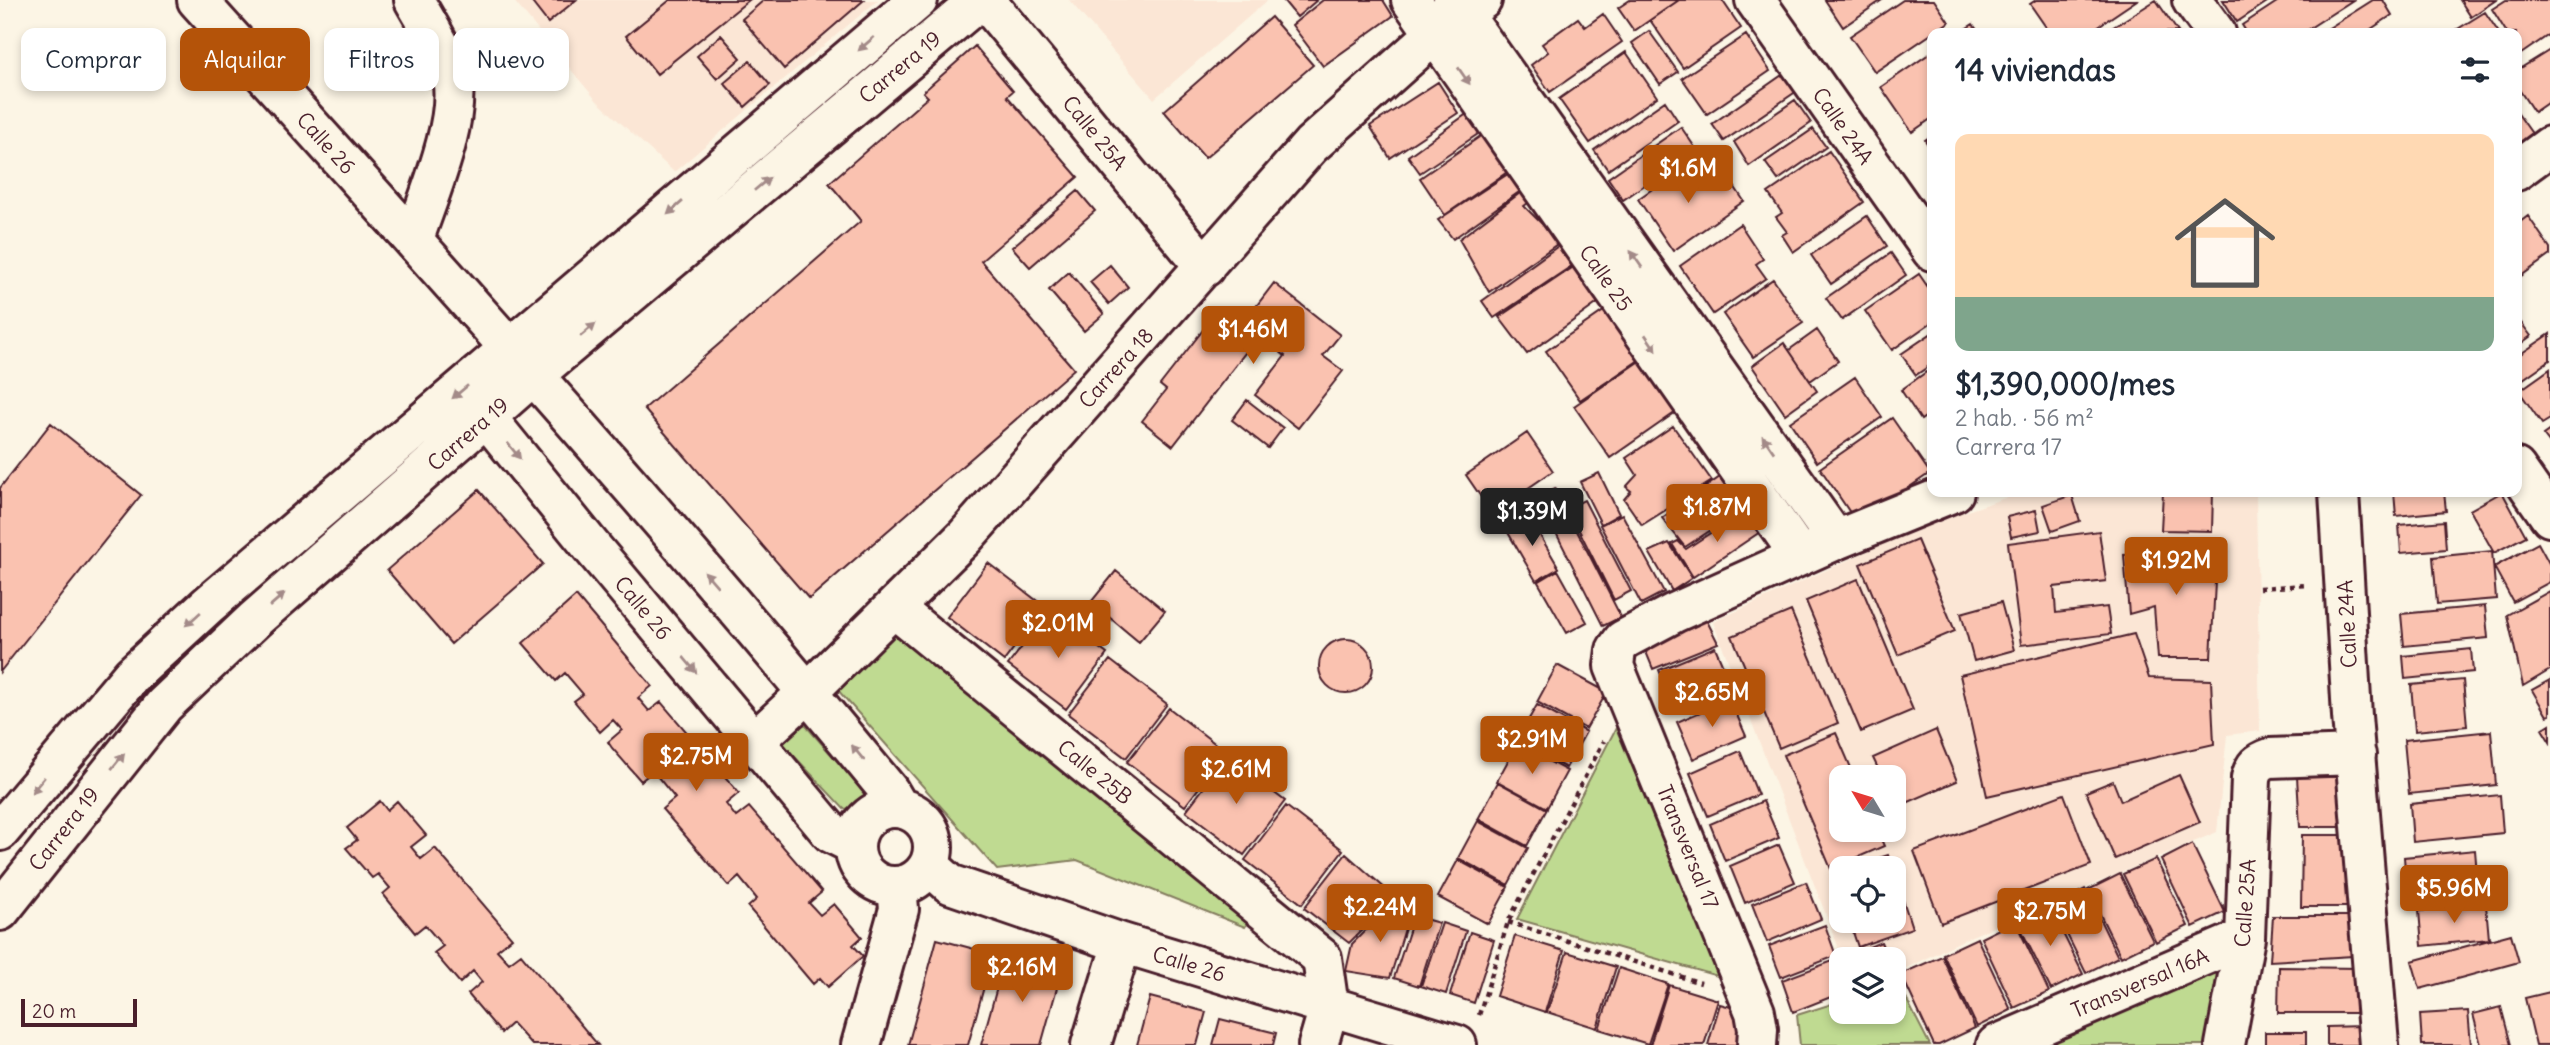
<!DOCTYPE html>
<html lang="es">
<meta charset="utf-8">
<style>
:root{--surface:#fff;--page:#f6f6f7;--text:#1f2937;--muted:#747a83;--accent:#b45309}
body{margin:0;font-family:Delius,sans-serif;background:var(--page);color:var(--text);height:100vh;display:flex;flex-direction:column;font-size:26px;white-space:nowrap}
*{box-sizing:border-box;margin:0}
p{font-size:23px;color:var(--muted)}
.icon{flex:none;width:38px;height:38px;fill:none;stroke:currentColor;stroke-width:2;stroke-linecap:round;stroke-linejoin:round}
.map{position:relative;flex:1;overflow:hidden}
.drawer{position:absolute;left:1927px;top:28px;width:595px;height:469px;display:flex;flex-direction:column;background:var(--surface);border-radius:14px;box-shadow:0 4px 10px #0003}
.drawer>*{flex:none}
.hud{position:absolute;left:21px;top:28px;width:665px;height:63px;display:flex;gap:14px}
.needle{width:46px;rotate:308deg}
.controls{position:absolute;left:1829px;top:765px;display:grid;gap:14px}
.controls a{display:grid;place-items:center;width:77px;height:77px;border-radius:14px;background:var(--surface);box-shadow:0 4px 10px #0003;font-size:35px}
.scale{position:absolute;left:21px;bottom:18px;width:116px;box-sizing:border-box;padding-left:7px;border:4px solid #4a1f2b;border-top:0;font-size:19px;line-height:24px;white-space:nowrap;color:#4a1f2b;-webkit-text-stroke:5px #fcf5e5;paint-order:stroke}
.price{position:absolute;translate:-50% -60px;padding:0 16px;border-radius:7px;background:var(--accent);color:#fff;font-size:23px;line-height:46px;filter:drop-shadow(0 2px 4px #0008)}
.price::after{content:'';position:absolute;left:50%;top:42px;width:21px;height:16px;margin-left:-10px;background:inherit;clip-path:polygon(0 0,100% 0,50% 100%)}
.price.selected{background:#222;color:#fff}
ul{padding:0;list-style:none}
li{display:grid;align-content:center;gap:14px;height:371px;padding:0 28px}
li span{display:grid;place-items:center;height:217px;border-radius:14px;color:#555}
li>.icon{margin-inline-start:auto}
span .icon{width:126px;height:126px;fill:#fffc;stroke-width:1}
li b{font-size:30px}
h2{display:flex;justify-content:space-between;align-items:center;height:84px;padding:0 28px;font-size:30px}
.tag{padding:0 24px;border-radius:14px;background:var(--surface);box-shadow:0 4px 10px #0003;font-size:24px;line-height:63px}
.tag.selected{background:var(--accent);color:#fff}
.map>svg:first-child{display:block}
.built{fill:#fbe6d5;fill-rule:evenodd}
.green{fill:#bfda91;stroke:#847c5e;stroke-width:2}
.building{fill:#fac2b0;stroke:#4a1f2b;stroke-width:2}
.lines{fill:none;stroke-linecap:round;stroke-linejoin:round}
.minor-casing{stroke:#4a1f2b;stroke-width:44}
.path{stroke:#4a1f2b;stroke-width:4.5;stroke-dasharray:5 5;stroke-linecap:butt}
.minor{stroke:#fcf5e5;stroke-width:38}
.oneway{fill:#a38a88}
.labels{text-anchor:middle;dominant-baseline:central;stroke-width:5;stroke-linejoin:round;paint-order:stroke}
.street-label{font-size:21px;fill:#4a1f2b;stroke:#fcf5e5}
</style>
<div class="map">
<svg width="2550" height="1045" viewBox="0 0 2550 1045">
<rect width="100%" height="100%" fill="#fcf5e5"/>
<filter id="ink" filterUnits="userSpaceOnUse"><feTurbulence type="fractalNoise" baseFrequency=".0143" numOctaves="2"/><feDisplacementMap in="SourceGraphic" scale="14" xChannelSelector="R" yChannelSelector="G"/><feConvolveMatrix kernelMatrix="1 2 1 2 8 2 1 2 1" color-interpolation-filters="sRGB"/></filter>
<g filter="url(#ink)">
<path class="built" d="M513,0h365l-204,172 -77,-71z
M1069,0h199l-114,99z
M2022,492h234l4,239 -33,4 -10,97 -250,106 -73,36v-15h-51l-130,-337 203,-93zM1841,777h53v53h-53zM1841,868h53v52h-53z"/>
<path class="green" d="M897,626l355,289 -7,12 -168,-67 -80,10 -161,-182z
M800,719l65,74 -7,14 -14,2 -64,-68z
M1616,728l105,249 -204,-58z
M2219,968l-9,77h-172z
M1896,979l34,66h-130l-3,-30 44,-14v11h53v-32z"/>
<path class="building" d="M530,0h46l-28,23z
M670,0h79l-92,74 -31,-38z
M764,0h100l-80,69 -42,-50z
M1283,0h34l-20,17z
M1323,0h60l10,16 -70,50 -31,-41z
M1630,0h49l-45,31 -16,-23z
M1679,0h43l19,28 -58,40 -33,-48z
M1825,0h57l-39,27z
M1903,0h31l15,22 -74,50 -25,-36z
M2036,0h101l-49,33h-38l-20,-29z
M2156,0l22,32 -74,1z
M2223,0h47l-33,22z
M2280,0h73l-51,33h-55l-5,-8z
M2373,0h10l9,15 -27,18h-44z
M2460,0h36l-25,17z
M2506,0h44v34l-29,20 -5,-6v-15h-9l-15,-24z
M2485,12l14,21h-45l-1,-1z
M1603,14l19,28 -72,50 -19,-27 17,-13 -6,-8 36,-26 7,9z
M1271,17l42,48 -108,93 -41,-47z
M1973,24l6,9h-20z
M1649,31l29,41 -18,12 -28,-41z
M721,35l20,23 -24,21 -20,-23z
M1746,35l24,36 -63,43 -25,-36z
M975,46l38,45 -6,5 71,81 -97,84 93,108 -265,230 -165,-190 217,-188 -32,-38 99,-86 -5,-5z
M2550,50v51l-16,11 -18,-27v-14z
M1626,52l31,45 -67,46 -31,-44z
M1932,52v66l-20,14 -31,-45z
M750,61l20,24 -25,22 -21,-24z
M1785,73l12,18 -73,50 -12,-17z
M1438,82l20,31 -68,45 -20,-32z
M1795,100l16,23 -62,43 -15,-24z
M1665,101l13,20 -70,49 -14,-20z
M1475,108l12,20 -67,45 -12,-17z
M2516,111l17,24 -17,11z
M1681,127l15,22 -73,51 -15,-22z
M1813,129l13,18 -48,33 -13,-18z
M1488,131l25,37 -68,47 -25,-37z
M1932,135v16l-7,-11z
M1829,151l35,51 -71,50 -11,-17 5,-3 -11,-15 6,-4 -14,-20z
M1690,163l11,15 10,-7 13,20 10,-5 10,15 -71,50 -35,-52z
M1514,170l12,17 -73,52 -15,-19z
M1528,187l8,10 -12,9 36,36 -71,50 -30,-53z
M1078,191l17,20 -65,56 -18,-20z
M1867,216l20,30 -56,38 -20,-29z
M2528,216l22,32v7l-29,21 -5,-7v-44z
M1740,224l23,35 -7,5 10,14 -53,36 -33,-48z
M1561,244l15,19 -82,55 -12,-17z
M1891,253l15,22 -64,45 -16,-22z
M1581,262l25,35 -79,57 -28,-37z
M1110,265l18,22 -19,17 -19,-22z
M1069,272l35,42 -20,17 -35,-41z
M1919,274l13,19v29l-40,28 -27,-39z
M1773,279l30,44 -50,34 -30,-43z
M1274,283l66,52 -17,21 20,15 -45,57 -43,-33 30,-39 -26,-21 -86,111 -31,-25 24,-31 -6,-5 43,-55 22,17z
M1608,308l34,50 -62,42 -34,-49z
M2516,316l15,20 -15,11z
M1817,330l21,31 -28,20 -21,-31z
M1932,333v31l-16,11 -15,-21z
M2550,334v26l-34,24v-27z
M1784,343l33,48 -32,23 -33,-48z
M1641,360l35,52 -66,46 -36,-52z
M1932,368v44l-11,8 -20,-30z
M2550,369v50l-8,5 -23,-33z
M1855,377l27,40 -65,45 -27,-40z
M1247,400l36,28 -15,20 -36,-28z
M1892,418l38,55 -73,50 -37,-55z
M51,423l90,72 -141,177v-184z
M1673,426l39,55 -70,44 -18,-26 7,-8 -5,-4 11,-12 -11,-17z
M2550,430v14l-7,-9z
M1527,433l26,38 -61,42 -26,-38z
M1599,473l20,41 -18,10 -21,-42z
M1720,477l23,32 -58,38 -23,-29z
M1555,488l66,129 -18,9 -65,-129z
M479,490l64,74 -92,80 -64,-74z
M2163,492h50l-1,39 -51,-1z
M2394,492h50l2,19 -50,5z
M2502,492l24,44 -32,17 -24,-43z
M2072,495l8,26 -28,10 -9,-26z
M1584,500l47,91 -17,9 -46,-92z
M2036,510l4,21 -29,6 -4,-20z
M1744,511l16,21 -67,45 -21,-33 6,-3 8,8z
M1622,514l42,78 -23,12 -41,-79z
M1528,515l31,53 -23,13 -30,-52z
M2444,521l2,28 -45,4 -2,-28z
M2099,531l7,50 -52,6 2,26 51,-6 4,27 -90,11 -13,-102z
M1917,540l38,91 -57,24 -38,-91z
M1669,543l23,35 -20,13 -23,-39z
M2538,543l12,22v17l-37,20 -19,-35z
M2217,544l-6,114h-53l-4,-51 -25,7 -5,-59z
M2492,551l4,48 -59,5 -4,-47z
M988,563l57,44 -41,54 -57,-44z
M1558,570l29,52 -20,11 -29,-51z
M1116,571l49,40 -26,31 -48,-40z
M1858,579l55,131 -52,22 -55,-131z
M2550,591v79l-27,16 -16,-71z
M576,596l76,90 -14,12 11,13 12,-9 78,91 -13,11 10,13 13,-10 73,85 -13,11 11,12 14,-11 28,33 -9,8 10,11 -35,31 -8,-9 -7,6 -65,-77 9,-8 -18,-22 -10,9 -67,-77 13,-11 -22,-27 -12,10 -29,-33 -4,-6 14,-12 -9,-10 -13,12 -26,-31 9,-7 -18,-21 -9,8 -33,-38z
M2001,602l13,48 -40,11 -13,-48z
M2485,606l3,32 -84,8 -3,-32z
M1050,611l57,43 -41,55 -58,-44z
M1791,611l47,112 -59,25 -47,-112z
M1706,619l12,24 -65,26 -9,-22z
M2134,634l15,44 62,2 3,64 -227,52 -27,-121z
M1319 666a27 27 0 1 1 54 0a27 27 0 1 1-54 0Z
M1715,647l18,42 -57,23 -17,-42z
M2471,649l2,23 -68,7 -2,-23z
M1110,660l57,44 -41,54 -58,-44z
M1557,665l50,27 -21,37 -49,-27z
M2463,680l4,46 -52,5 -4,-46z
M2550,680v35l-3,1 -15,-26z
M1730,699l16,37 -53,23 -16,-37z
M1537,705l49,27 -20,36 -50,-27z
M1169,708l57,44 -41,54 -58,-44z
M2550,724v18l-8,-13z
M1936,730l21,51 -62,27 -1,-31h-12l-9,-19z
M2491,731l5,54 -87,9 -5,-54z
M1836,733l19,44h-14v53h36l7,16 -53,23 -48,-114z
M1517,744l50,27 -20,37 -50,-27z
M1740,751l18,44 -50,21 -18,-43z
M1227,757l58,44 -41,54 -58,-44z
M2346,774l3,53h-49l-3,-50z
M2179,775l21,47 -85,37 -29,-67 27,-11 8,20z
M1498,782l49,27 -20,37 -49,-27z
M2064,794l27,71 -150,58 -27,-72z
M2500,795l3,38 -90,9 -3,-38z
M380,801l7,9 10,-9 29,34 -15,12 10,12 14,-11 77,90 -15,12 12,13 12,-9 77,91h-66l-20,-22 -11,10 -33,-39 14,-12 -9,-11 -13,12 -26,-30 9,-7 -18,-21 -10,8 -32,-39 7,-6 -12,-14 -6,4 -26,-30 11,-8 -10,-12z
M1763,801l16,37 -54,23 -15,-37z
M1286,806l57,44 -41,54 -57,-44z
M1478,821l50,27 -20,37 -50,-27z
M2302,835h46l-1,72h-46z
M2192,844l33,68 -32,15 -32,-67z
M1779,845l16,37 -50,21 -15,-37z
M2475,850l3,36 -71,7 -3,-36z
M1346,854l49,43 -46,46 -45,-35z
M1888,855l4,13h-43z
M2156,859l32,67 -32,16 -33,-68z
M1458,860l50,27 -20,37 -50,-27z
M1841,871v26l-8,-24z
M1894,872l18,56 -54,19 -9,-27h45z
M2120,874l33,67 -32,16 -33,-67z
M1806,882l15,37 -54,23 -15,-38z
M2085,889l33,68 -32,16 -33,-67z
M1395,900l15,12 -20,66 -44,-7 6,-27z
M2049,905l34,69 -32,16 -34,-69z
M2486,905l3,34 -67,7 -3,-35z
M1414,916l25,7 -20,63 -25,-8z
M2273,916h80v40l-83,5z
M2015,921l34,71 -35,16 -33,-70z
M1442,923l24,8 -20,63 -25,-8z
M1825,925l11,31 -55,21 -12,-31z
M1470,932l24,8 -20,63 -24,-8z
M2511,934l8,28 -99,27 -8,-28z
M1515,936l49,15 -19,61 -49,-16z
M1977,938l34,72 -34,17 -34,-73z
M937,939l56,15 -25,91h-60z
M1881,942l7,17h-42l-1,-2z
M1567,952l49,15 -19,61 -50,-16z
M1006,955l56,15 -21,75h-60z
M1942,956l33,72 -36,17h-5l-33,-71z
M1838,959l3,9v25l-48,19 -11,-32z
M2279,967l82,1 -1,45h-82z
M1619,968l49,16 -20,60 -49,-15z
M1669,985l49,15 -14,45h-54z
M2550,992v53h-14l-11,-47z
M1150,997l56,15 -9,33h-60z
M1720,1004l29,8 -10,33h-31z
M2501,1007l10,38h-30l-8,-31z
M2468,1011l3,34h-49l-2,-31z
M1220,1019l56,14 -3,12h-60z
M2361,1026v19h-34v-18z
M2265,1032h41v13h-41z"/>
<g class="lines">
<defs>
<path id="minor" d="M197,0c235,260 470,520 692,791l10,17
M985,0l220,267
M1411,0l389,556
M1453,0l383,540
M1755,0l177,251
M2192,0l24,33
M2516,171l34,-25
M414,239c14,-42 47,-118 38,-161 -7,-28 -24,-53 -38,-78
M496,393l-9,25 103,127 241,288 24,12
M2516,468l34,49
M2339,492l13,224 27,329
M894,608l428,350 7,49 -11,38
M754,742l54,-50 157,-155 346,-392 136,-122 35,-23
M855 847a39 39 0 1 1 78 0a39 39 0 1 1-78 0Z
M0,831l132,-156 76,-70 710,-605
M929,865l21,19 172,59 335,102
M0,911l164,-206 90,-85 281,-246 445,-374
M861,1045l38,-136 -2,-22
M1091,1045l31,-102
M1757,1045l1,-16 -3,-17 -141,-346 2,-16 7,-10 51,-27 162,-73 118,-48
M1996,1045l249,-107
M2225,1045l20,-107 6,-160c3,-12 7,-16 19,-20l86,-3"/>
</defs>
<use href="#minor" class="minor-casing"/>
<path class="path" d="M2259,588l48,-3
M1508,922l193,61
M1479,1015l29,-93 96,-181"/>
<use href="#minor" class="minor"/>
</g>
<defs><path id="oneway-solid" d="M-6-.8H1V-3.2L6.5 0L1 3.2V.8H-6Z" transform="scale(1.75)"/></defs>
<g class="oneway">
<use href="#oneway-solid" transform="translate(866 44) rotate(139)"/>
<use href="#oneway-solid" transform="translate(1464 76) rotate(55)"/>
<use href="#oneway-solid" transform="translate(762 184) rotate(-40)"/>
<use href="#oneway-solid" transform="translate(675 208) rotate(139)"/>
<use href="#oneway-solid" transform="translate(1636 259) rotate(-125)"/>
<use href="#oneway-solid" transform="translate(588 330) rotate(-40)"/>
<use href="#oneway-solid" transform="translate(1651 343) rotate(55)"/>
<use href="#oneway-solid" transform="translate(460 392) rotate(140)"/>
<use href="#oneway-solid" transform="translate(1768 444) rotate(-125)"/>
<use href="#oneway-solid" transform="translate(514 451) rotate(51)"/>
<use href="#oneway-solid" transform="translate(711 579) rotate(-131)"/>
<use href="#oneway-solid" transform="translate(277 600) rotate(-41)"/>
<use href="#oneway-solid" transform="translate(193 619) rotate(138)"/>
<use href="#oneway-solid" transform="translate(690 665) rotate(50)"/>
<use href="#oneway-solid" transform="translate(858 753) rotate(-129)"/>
<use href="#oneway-solid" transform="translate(118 761) rotate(-51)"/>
<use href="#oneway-solid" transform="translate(38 785) rotate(130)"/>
</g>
</g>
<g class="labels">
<g class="street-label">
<text transform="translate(900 67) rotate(-40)">Carrera 19</text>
<text transform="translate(1843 126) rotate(55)">Calle 24A</text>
<text transform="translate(1095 133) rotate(51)">Calle 25A</text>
<text transform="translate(326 143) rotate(48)">Calle 26</text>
<text transform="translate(1606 278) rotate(55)">Calle 25</text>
<text transform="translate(1116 368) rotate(-48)">Carrera 18</text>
<text transform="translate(468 434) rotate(-41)">Carrera 19</text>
<text transform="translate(643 608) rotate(50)">Calle 26</text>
<text transform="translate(2347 624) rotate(-93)">Calle 24A</text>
<text transform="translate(1095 772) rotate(39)">Calle 25B</text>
<text transform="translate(64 829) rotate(-52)">Carrera 19</text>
<text transform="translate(1688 847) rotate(68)">Transversal 17</text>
<text transform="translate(2245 903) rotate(-86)">Calle 25A</text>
<text transform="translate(1189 964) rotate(17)">Calle 26</text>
<text transform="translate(2140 983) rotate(-23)">Transversal 16A</text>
</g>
</g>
</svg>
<div class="controls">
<a><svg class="needle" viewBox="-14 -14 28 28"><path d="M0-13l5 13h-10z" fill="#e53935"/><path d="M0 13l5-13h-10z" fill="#747a83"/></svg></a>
<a><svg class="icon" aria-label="locate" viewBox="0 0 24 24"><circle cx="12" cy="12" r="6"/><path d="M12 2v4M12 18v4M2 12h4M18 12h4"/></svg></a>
<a><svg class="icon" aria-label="layers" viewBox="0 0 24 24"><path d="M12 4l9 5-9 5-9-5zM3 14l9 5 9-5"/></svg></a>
</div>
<div class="scale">20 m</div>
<b class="price" style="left:1688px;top:205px">$1.6M</b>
<b class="price" style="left:1253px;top:366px">$1.46M</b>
<b class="price" style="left:1717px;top:544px">$1.87M</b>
<b class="price selected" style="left:1532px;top:548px">$1.39M</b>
<b class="price" style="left:2176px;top:597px">$1.92M</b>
<b class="price" style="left:1058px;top:660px">$2.01M</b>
<b class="price" style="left:1712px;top:729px">$2.65M</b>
<b class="price" style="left:1532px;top:776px">$2.91M</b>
<b class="price" style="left:696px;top:793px">$2.75M</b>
<b class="price" style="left:1236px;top:806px">$2.61M</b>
<b class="price" style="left:2454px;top:925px">$5.96M</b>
<b class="price" style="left:1380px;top:944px">$2.24M</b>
<b class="price" style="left:2050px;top:948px">$2.75M</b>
<b class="price" style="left:1022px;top:1004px">$2.16M</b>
<div class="hud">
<a class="tag">Comprar</a>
<a class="tag selected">Alquilar</a>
<a class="tag">Filtros</a>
<a class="tag">Nuevo</a>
</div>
<section class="drawer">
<h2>14 viviendas<svg class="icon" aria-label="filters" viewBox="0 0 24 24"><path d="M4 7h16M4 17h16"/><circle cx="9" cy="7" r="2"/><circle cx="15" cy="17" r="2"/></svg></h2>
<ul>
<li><span style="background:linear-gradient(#ffd9b3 75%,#7fa58c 0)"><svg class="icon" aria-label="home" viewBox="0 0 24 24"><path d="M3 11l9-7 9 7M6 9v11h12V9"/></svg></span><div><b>$1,390,000/mes</b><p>2 hab. · 56 m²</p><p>Carrera 17</p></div></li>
</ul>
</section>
</div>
